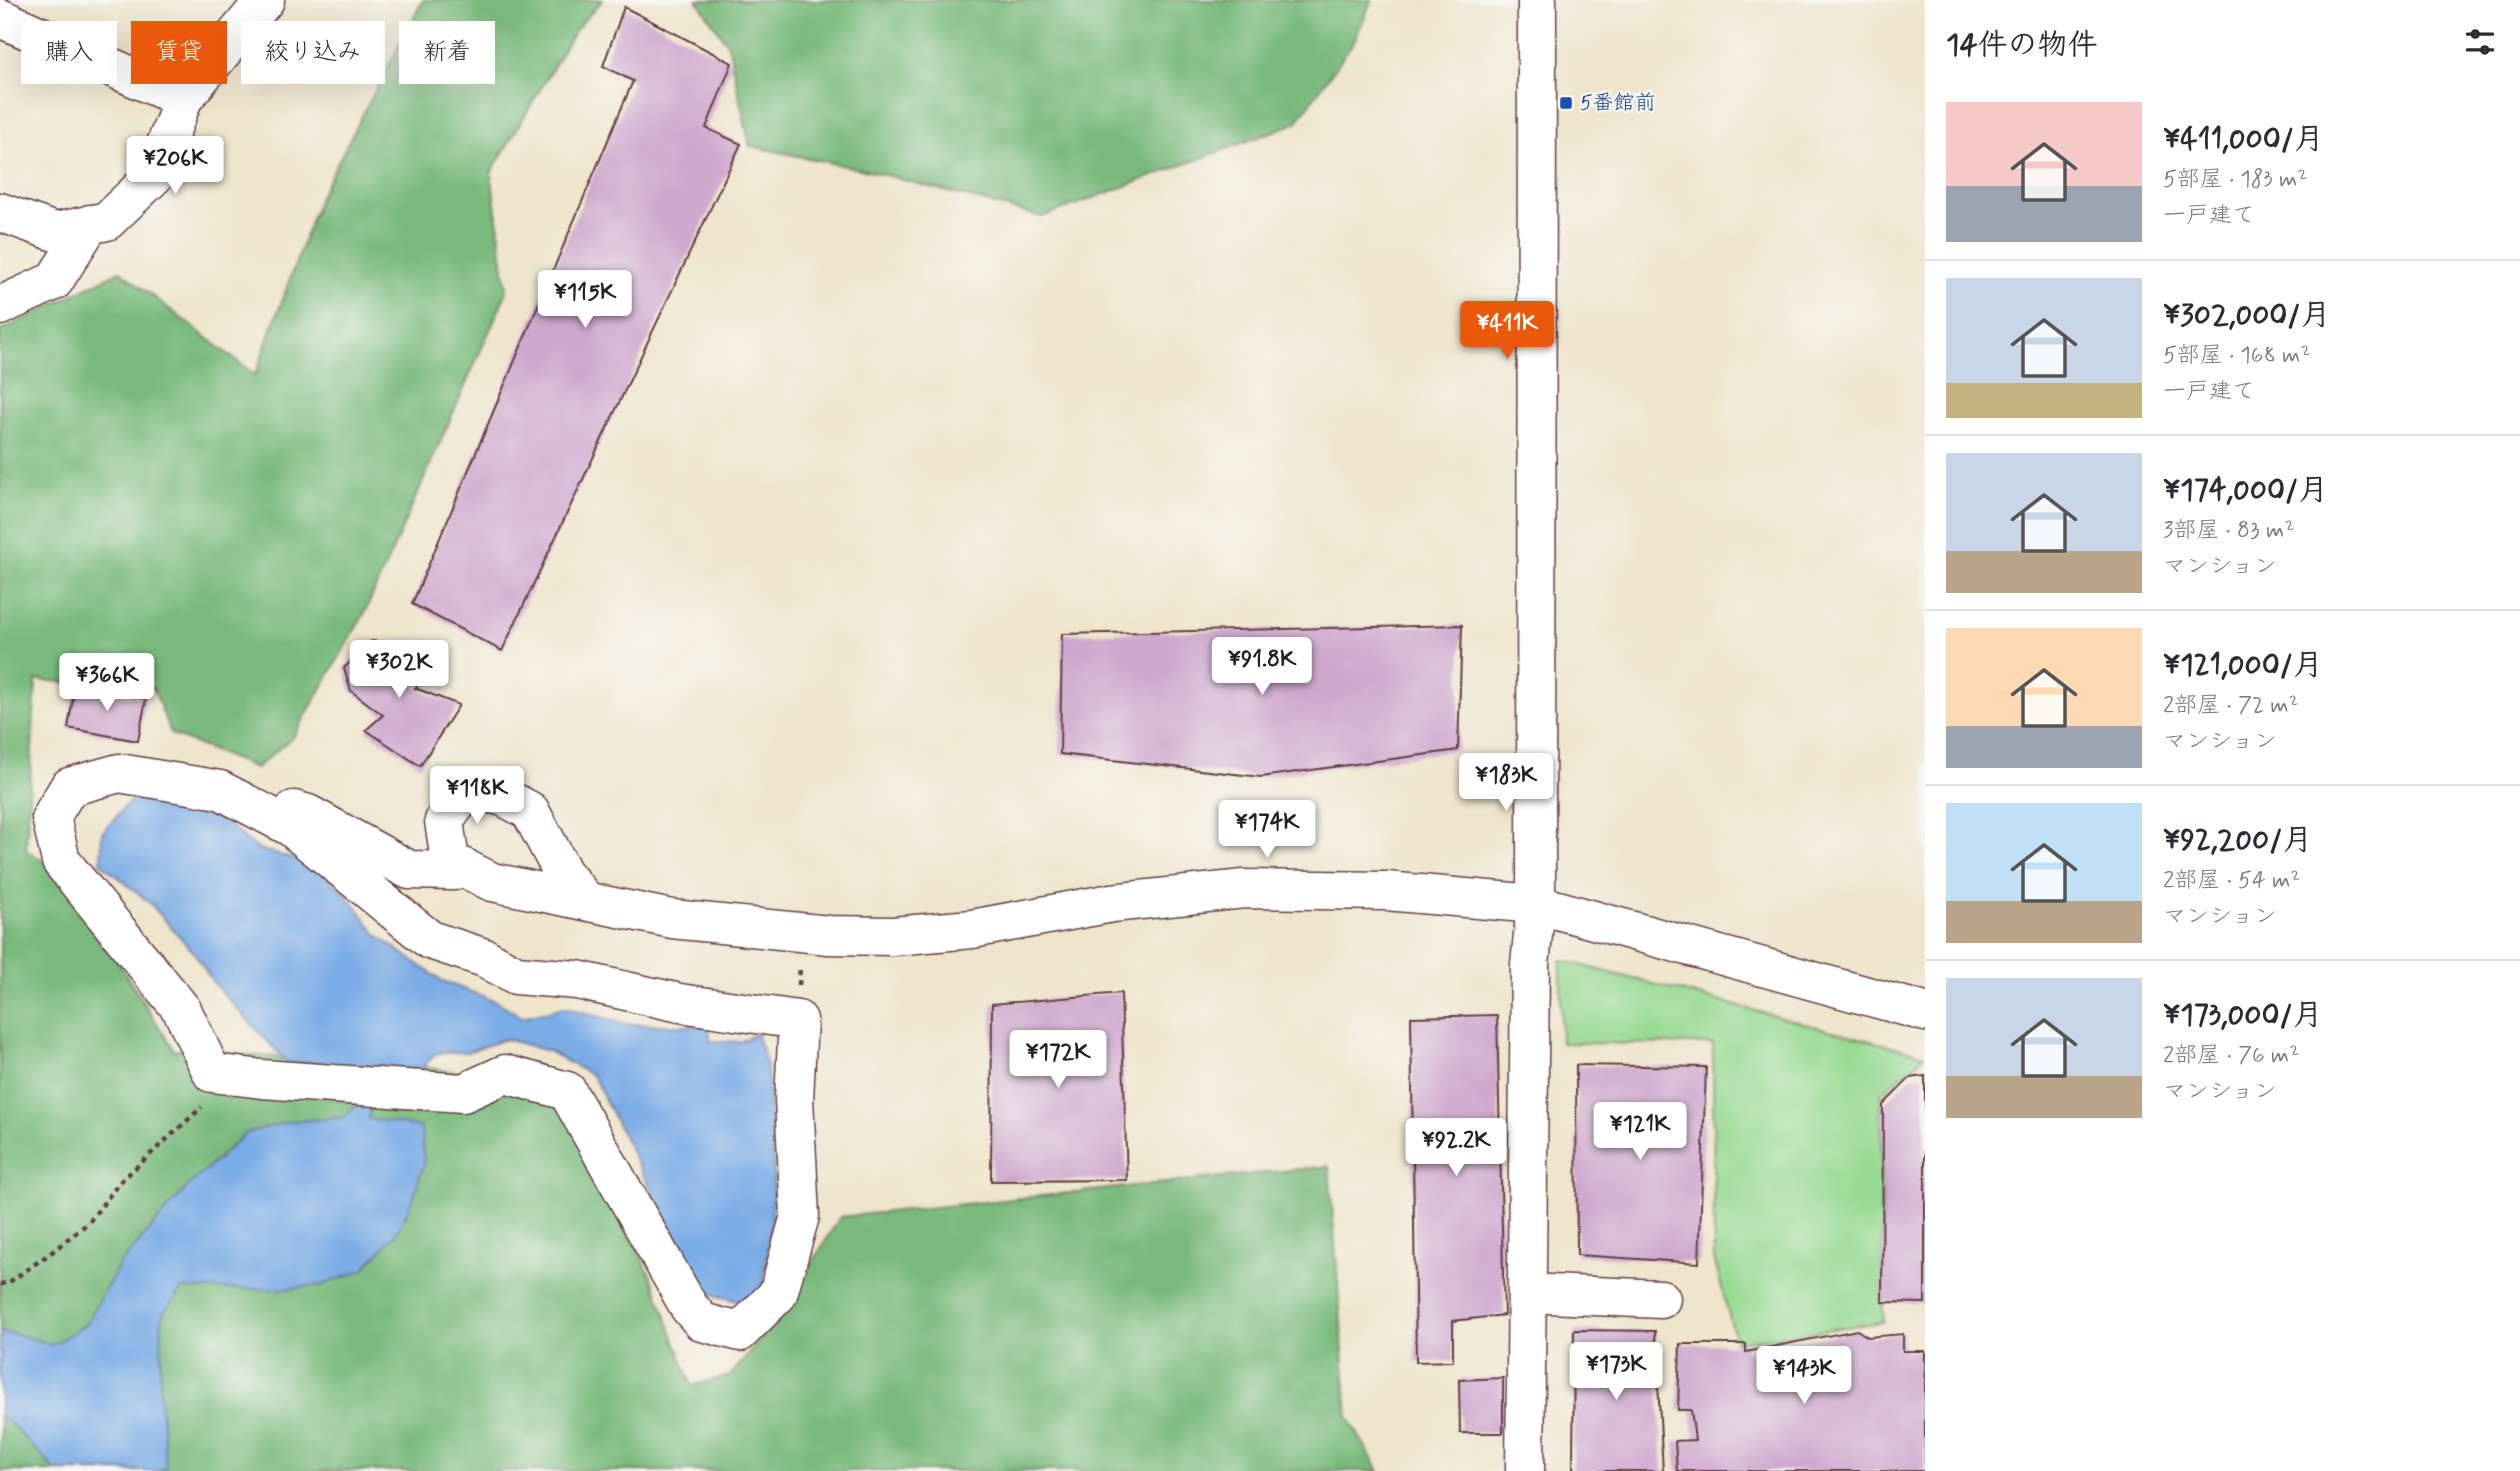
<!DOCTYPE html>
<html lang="ja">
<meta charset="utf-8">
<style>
:root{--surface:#fff;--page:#f2f2f3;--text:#2b2b33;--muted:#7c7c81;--line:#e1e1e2;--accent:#ea580c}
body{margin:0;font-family:Mynerve,"Klee One",sans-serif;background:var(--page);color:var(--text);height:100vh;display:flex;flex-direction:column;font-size:26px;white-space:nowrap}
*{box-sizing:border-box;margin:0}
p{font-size:23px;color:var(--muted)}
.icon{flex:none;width:38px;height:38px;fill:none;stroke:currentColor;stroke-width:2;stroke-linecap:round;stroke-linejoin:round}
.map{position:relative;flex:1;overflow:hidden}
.details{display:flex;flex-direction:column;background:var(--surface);width:595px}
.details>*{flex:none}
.guide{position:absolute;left:21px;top:21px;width:665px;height:63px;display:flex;gap:14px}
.price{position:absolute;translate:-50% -60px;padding:0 16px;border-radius:7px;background:#fff;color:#222;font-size:23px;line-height:46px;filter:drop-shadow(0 2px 4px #0008)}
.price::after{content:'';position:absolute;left:50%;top:42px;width:21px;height:16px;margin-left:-10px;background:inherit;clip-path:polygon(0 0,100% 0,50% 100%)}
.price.selected{background:var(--accent);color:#fff}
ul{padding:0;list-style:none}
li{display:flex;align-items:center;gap:21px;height:175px;padding:0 21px}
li+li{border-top:2px solid var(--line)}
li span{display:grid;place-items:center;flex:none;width:196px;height:140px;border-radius:0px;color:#555}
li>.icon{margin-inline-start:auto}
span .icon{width:84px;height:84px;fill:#fffc;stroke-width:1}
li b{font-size:30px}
h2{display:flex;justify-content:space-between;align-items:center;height:84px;padding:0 21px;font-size:30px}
.pill{padding:0 24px;border-radius:0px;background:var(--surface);box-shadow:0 7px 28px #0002;font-size:24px;line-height:63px}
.pill.selected{background:var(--accent);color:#fff}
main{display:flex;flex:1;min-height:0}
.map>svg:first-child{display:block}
.green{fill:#97da92;stroke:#707c5e;stroke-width:2}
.forest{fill:#79ba7c;stroke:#626c54;stroke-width:2}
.water{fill:#7aace6;stroke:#626688;stroke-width:2}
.building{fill:#cfa8ce}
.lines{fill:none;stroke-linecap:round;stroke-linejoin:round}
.minor-casing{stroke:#633d43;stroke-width:41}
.path{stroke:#633d43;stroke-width:4.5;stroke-dasharray:5 5;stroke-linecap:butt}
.minor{stroke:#fff;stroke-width:38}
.transit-dot{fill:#1a4fb4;stroke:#f6f6f2;stroke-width:2.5}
.labels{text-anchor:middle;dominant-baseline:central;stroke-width:5;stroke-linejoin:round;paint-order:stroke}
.transit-label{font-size:21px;fill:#164399;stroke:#f6f6f2;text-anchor:start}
</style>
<main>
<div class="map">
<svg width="1925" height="1471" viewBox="0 0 1925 1471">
<rect width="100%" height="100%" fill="#f6f6f2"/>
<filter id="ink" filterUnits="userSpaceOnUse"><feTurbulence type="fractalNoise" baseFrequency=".0143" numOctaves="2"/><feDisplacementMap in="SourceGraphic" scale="14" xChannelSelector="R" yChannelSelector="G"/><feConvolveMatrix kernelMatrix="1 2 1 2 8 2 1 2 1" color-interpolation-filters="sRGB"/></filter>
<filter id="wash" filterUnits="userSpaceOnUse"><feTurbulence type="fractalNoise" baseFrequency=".00686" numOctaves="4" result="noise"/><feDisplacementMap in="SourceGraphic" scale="28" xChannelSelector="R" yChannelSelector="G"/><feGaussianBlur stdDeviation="1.57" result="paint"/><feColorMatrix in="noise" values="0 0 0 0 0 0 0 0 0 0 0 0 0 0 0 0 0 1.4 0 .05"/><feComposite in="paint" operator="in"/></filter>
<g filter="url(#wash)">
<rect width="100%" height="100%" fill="#efe5cc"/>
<path class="green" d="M1561,960l364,95 -44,39 2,228 -147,20 -22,-84 -1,-214 -152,-1z"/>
<path class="forest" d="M423,0h180l-28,30 -84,143 16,118 -143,323 -70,122 -38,32 -85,-34 -18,-46 -117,-8 -10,170 34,21 114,179 249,17 81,12 57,25 90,172 41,110 38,-10 52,-63 58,-96 489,-51 19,251 31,54h-1379v-1140l120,-60 135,104 65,-179z
M697,0h675l-18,41 -58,82 -254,94 -168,-45 -124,-26 -22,-101z"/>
<path class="water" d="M169,793l56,29 33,27 56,16 34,31 30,40 64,45 56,21 24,15 43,-10 61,17 83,2 1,15 30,1 16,-8 11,31 7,108 -2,44 -11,86 -20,-1 -43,-11 -23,-53 -82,-162 -45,-25 -43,-12 -38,13 -31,1 -13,14 -49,9 -5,43 52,8 3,36 -11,36 -17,35 -33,36 -41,15 -39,4h-101l-20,26 -2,79 6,73 -9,4h-101l-47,-49 -9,-6v-84l21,3 31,10 34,-21 34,-60 67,-77 59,-54 44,-12 53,-3 15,-14 -5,-33 -42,-9 -23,1 -73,-78 -20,-31 -45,-51 -49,-40 1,-30 33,-38z"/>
<g id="blocks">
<path class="building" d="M624,7l108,56 -26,65 35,16 -239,507 -90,-47 221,-523 -30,-15z
M1462,625l-4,125 -197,27 -201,-23 2,-120z
M372,641l11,2 49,28 -17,17 44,17 -39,61 -54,-36 17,-15 -32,-24 -7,-23z
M75,686l71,13 -8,42 -70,-13z
M1121,993l6,187 -136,1 1,-177z
M1497,1015l7,300 -51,6v40l-37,1 -5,-345z
M1576,1065l130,2 -7,196 -122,-8z
M1925,1076v227l-43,-1 1,-197 27,-27z
M1574,1330l81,1 8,140h-90z
M1857,1330l11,7 35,-3v17h22v120h-248l-2,-30 20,-1 -4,-30h-13l2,-66h66v8z
M1503,1378v55h-43l-1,-53z"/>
</g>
</g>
<g filter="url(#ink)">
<use href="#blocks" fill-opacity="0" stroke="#633d43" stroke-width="2"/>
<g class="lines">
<defs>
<path id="minor" d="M0,18l183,81
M0,212l55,20 52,-11 47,-45 29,-77 82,-99
M0,306l54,-25 36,-57
M119,773l101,17 71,37 139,113 55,18 31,17 61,5 103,23 118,17 -4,79 6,117 -22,78 -38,38 -38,-10 -13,-15 -122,-216 -62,-17 -42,19 -201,-14 -50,-6 -30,-63 -121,-149 -10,-44 18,-30z
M294,810l14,4 101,56 44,1 12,-3
M586,901l-23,-28 -33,-62 -26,-14 -36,-9 -24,33 6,40 42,21 180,37 157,16 64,1 79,-7 140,-26 132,-14 142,2 150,13 389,108
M1527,1293l134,6
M1525,1471l5,-506 6,-61 1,-904"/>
</defs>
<use href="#minor" class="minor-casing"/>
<path class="path" d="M799,985l1,-19
M0,1284l8,-1 44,-31 37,-30 31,-40 82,-75"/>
<use href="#minor" class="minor"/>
</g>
</g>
<rect class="transit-dot" x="1559" y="96" width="14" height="14" rx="3.5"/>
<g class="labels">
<g class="transit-label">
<text x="1580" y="103">5番館前</text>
</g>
</g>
</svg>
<b class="price" style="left:175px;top:196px">¥206K</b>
<b class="price" style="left:585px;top:330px">¥115K</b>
<b class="price selected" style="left:1507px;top:361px">¥411K</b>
<b class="price" style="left:1262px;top:697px">¥91.8K</b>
<b class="price" style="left:399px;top:700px">¥302K</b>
<b class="price" style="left:107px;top:713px">¥366K</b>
<b class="price" style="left:1506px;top:813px">¥183K</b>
<b class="price" style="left:477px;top:826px">¥118K</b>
<b class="price" style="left:1267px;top:860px">¥174K</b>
<b class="price" style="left:1058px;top:1090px">¥172K</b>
<b class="price" style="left:1640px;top:1162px">¥121K</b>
<b class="price" style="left:1456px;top:1178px">¥92.2K</b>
<b class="price" style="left:1616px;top:1402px">¥173K</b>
<b class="price" style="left:1804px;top:1406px">¥143K</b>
<div class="guide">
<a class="pill">購入</a>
<a class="pill selected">賃貸</a>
<a class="pill">絞り込み</a>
<a class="pill">新着</a>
</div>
</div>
<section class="details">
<h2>14件の物件<svg class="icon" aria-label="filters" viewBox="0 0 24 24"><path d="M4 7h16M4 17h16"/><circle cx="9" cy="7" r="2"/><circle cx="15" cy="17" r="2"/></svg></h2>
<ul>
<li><span style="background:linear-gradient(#f6c9c9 60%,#9aa5b1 0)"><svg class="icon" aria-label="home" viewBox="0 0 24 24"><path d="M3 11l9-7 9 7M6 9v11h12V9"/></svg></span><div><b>¥411,000/月</b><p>5部屋 · 183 m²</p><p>一戸建て</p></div></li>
<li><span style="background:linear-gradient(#c9d6e8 75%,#c2b280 0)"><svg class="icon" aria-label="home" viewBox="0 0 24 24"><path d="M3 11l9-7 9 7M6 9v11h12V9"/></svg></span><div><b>¥302,000/月</b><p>5部屋 · 168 m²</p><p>一戸建て</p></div></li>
<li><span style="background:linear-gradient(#c9d6e8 70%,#b9a48a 0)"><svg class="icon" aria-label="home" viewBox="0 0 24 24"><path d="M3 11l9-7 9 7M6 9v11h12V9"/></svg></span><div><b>¥174,000/月</b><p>3部屋 · 83 m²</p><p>マンション</p></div></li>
<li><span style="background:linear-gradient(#ffd9b3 70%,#9aa5b1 0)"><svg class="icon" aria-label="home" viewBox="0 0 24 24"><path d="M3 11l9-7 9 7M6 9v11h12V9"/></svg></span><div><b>¥121,000/月</b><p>2部屋 · 72 m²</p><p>マンション</p></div></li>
<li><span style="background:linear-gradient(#bfe0f5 70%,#b9a48a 0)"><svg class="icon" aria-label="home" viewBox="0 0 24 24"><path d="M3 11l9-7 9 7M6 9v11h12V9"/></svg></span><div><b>¥92,200/月</b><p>2部屋 · 54 m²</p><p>マンション</p></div></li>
<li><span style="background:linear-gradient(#c9d6e8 70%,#b9a48a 0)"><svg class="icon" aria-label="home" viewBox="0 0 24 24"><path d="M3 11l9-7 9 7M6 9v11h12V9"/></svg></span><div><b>¥173,000/月</b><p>2部屋 · 76 m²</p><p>マンション</p></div></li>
</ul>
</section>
</main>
